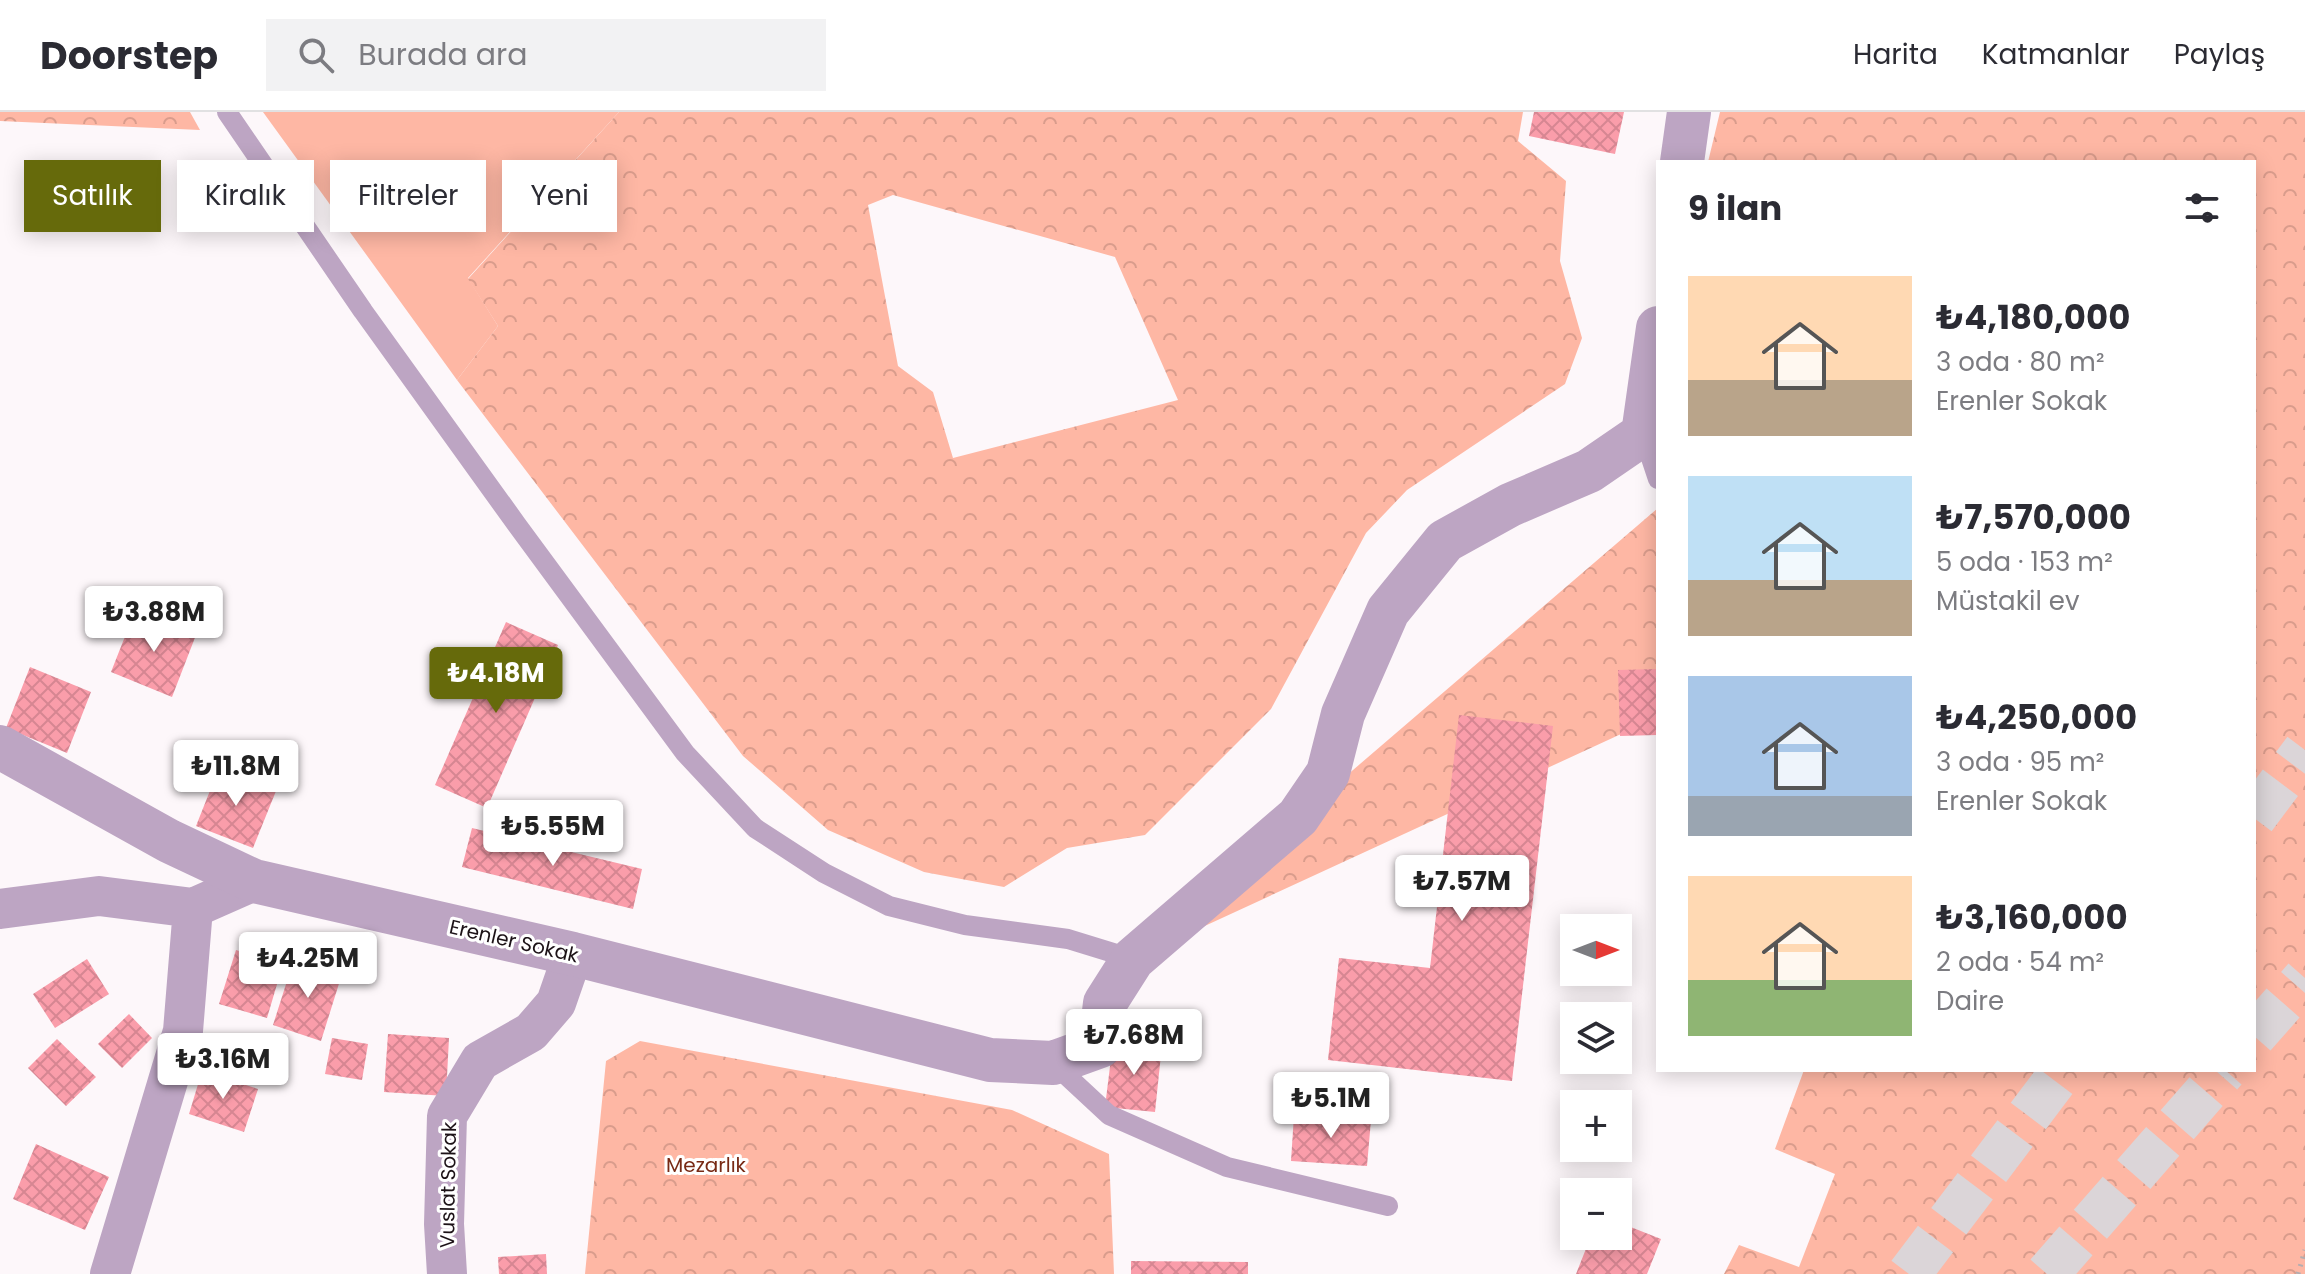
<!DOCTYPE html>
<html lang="tr">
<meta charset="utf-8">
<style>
:root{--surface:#fff;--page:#f2f2f3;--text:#2b2b33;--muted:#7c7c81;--line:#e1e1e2;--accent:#666a0b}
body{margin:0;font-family:Poppins,sans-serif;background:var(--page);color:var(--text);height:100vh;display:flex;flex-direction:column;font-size:30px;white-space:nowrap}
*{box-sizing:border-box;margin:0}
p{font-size:26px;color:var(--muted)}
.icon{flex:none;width:44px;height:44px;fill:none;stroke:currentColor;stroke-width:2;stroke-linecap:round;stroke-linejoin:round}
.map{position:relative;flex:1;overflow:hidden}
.drawer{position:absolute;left:1656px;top:48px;width:600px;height:912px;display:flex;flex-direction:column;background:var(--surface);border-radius:0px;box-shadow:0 4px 20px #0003}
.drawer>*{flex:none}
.guide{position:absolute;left:24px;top:48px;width:760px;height:72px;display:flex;gap:16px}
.needle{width:52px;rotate:90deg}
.buttons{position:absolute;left:1560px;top:802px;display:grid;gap:16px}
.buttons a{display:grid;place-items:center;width:72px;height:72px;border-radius:0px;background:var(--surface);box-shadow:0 4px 20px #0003;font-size:40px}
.price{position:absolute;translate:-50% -68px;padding:0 18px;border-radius:8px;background:#fff;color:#222;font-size:26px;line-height:52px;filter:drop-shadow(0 2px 4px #0008)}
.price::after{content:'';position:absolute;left:50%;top:48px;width:24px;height:18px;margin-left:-12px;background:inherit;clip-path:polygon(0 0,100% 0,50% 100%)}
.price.selected{background:var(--accent);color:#fff}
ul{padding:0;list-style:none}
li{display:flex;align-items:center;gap:24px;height:200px;padding:0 32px}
li span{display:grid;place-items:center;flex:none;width:224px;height:160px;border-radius:0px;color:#555}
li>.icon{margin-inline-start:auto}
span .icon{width:96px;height:96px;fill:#fffc;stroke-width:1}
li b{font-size:34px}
h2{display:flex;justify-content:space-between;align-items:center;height:96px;padding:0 32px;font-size:34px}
.chip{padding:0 28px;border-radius:0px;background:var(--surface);box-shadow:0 4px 20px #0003;font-size:28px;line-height:72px}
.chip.selected{background:var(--accent);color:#fff}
header{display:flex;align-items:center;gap:48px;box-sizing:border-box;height:112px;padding:0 40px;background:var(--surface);border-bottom:2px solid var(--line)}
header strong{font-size:38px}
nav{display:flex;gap:44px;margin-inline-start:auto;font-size:28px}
.search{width:560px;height:72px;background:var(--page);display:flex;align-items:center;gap:20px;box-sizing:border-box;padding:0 28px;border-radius:0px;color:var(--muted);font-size:30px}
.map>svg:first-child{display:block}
.grass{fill:#feb7a4}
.forest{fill:url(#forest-crowns);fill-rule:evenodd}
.building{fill:url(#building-cross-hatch)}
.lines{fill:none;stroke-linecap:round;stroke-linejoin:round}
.primary-tunnel{stroke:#dbd5d8;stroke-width:44;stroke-dasharray:44 22;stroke-linecap:butt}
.path{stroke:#b4adb0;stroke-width:5;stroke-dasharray:2 6;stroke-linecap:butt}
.service{stroke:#bda5c3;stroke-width:20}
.minor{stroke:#bda5c3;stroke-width:40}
.tertiary{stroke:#bda5c3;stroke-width:44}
.labels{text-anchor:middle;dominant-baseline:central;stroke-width:6;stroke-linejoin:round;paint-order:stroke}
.street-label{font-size:20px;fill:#1c1217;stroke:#fff}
.park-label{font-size:20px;fill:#782a15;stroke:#fff}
</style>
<header>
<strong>Doorstep</strong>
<div class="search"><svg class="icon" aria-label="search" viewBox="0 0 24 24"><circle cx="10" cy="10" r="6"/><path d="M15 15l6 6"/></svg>Burada ara</div>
<nav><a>Harita</a><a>Katmanlar</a><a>Paylaş</a></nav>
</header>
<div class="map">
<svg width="2305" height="1162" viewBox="0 0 2305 1162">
<defs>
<pattern id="forest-crowns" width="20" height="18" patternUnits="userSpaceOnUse" patternTransform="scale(2)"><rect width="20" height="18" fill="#feb7a4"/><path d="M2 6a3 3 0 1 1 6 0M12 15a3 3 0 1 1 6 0" fill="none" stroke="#d99c8c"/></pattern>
<pattern id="building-cross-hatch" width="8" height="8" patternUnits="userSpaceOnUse" patternTransform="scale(2)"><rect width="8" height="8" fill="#fa9daa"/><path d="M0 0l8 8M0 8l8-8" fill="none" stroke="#d68692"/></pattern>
</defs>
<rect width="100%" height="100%" fill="#fdf7fa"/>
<path class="grass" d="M263,0h356l-151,166 30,48 -41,54z"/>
<path class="forest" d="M0,0h190l10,18 -200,-9z
M619,0h904l-5,29 48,40 -6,80 22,77 -17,46 -158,106 -41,43 -95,176 -126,126 -78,13 -63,39 -80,-15 -96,-42 -85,-74 -286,-376 41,-54 -30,-47zM893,83l222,62 63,143 -225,58 -20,-66 -35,-26 -30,-161z
M1720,0h585v1162h-581l15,-29 60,22 36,-93 -60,-25 29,-79h450v-908h-546z
M1658,396v209l-525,242z
M640,929l372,69 97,44 5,120h-529l21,-213z"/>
<path class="building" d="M1534,0h90l-9,42 -86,-18z
M135,499l61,24 -24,62 -61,-25z
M506,510l52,23 -71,163 -52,-23z
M30,555l61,25 -24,61 -61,-25z
M1658,557v66l-38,1 -2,-66z
M1459,603l94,11 -41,355 -184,-21 11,-102 91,10z
M219,656l57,23 -23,57 -57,-22z
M472,716l170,41 -9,40 -171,-42z
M236,838l47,14 -16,54 -48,-14z
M87,847l22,35 -54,34 -22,-34z
M294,847l48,15 -21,67 -48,-16z
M129,902l23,24 -30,30 -24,-24z
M388,922l61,4 -3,58 -62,-4z
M332,926l36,6 -6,36 -37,-6z
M57,927l39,38 -30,29 -38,-38z
M1113,930l49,3 -7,67 -50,-5z
M202,959l56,18 -14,43 -55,-18z
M1294,1003l77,5 -4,46 -76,-5z
M36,1032l73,33 -24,53 -72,-31z
M1618,1110l43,17 -14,35h-71l15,-38h27z
M546,1142l1,20h-48l-1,-17z
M1131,1149l117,1v12h-117z"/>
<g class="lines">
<path class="primary-tunnel" d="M2254,706l51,-68
M2254,924l51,-58
M1909,1162l154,-204
M2047,1162l178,-204"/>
<path class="path" d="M2298,1162l7,-24"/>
<path class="service" d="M227,0l136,199 154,214 168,228 70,75 69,45 65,33 76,19 103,14 65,20
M1643,322l15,45
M1053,951l56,52 118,52 161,39"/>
<path class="minor" d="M0,797l99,-13 94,12 61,-27
M110,1162l73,-243 10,-123
M447,1162l-3,-50 3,-108 33,-55 51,-29 25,-29 17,-49"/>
<path class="tertiary" d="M1682,50l7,-50
M0,635l169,94 85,40 319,73 417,106 63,3 47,-17 5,-43 28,-44 165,-142 30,-44 15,-59 45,-103 57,-70 65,-36 79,-34 54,-37 15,-106"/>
</g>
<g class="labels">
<g class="street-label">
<text transform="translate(514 829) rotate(13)">Erenler Sokak</text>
<text transform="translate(448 1073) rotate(-89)">Vuslat Sokak</text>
</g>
<g class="park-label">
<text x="706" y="1053">Mezarlık</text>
</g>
</g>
</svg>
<div class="buttons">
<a><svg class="needle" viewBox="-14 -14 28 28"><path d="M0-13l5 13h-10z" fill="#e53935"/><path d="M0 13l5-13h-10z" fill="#7c7c81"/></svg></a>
<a><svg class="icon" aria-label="layers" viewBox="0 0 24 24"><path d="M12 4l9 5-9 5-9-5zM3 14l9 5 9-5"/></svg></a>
<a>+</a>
<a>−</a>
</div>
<b class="price" style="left:154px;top:542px">₺3.88M</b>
<b class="price selected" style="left:496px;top:603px">₺4.18M</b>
<b class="price" style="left:236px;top:696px">₺11.8M</b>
<b class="price" style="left:553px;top:756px">₺5.55M</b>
<b class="price" style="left:1462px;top:811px">₺7.57M</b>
<b class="price" style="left:308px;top:888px">₺4.25M</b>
<b class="price" style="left:1134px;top:965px">₺7.68M</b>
<b class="price" style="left:223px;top:989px">₺3.16M</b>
<b class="price" style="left:1331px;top:1028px">₺5.1M</b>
<div class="guide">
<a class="chip selected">Satılık</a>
<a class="chip">Kiralık</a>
<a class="chip">Filtreler</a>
<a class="chip">Yeni</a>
</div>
<section class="drawer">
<h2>9 ilan<svg class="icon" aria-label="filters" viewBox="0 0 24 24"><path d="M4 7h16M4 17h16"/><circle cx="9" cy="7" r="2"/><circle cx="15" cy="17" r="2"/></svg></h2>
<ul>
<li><span style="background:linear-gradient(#ffd9b3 65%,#b9a48a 0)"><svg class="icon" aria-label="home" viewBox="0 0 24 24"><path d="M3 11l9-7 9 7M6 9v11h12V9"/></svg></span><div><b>₺4,180,000</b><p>3 oda · 80 m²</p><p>Erenler Sokak</p></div></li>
<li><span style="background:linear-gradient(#bfe0f5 65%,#b9a48a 0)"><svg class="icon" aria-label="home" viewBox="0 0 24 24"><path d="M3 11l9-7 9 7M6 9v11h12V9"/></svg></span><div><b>₺7,570,000</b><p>5 oda · 153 m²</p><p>Müstakil ev</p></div></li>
<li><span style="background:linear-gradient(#a9c7e8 75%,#9aa5b1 0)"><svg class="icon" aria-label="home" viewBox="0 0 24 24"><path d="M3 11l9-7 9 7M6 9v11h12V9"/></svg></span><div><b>₺4,250,000</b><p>3 oda · 95 m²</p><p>Erenler Sokak</p></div></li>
<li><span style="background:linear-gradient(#ffd9b3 65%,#8fb573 0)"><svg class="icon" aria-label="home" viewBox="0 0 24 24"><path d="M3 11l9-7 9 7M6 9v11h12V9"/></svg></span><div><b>₺3,160,000</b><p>2 oda · 54 m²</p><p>Daire</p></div></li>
</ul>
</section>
</div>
